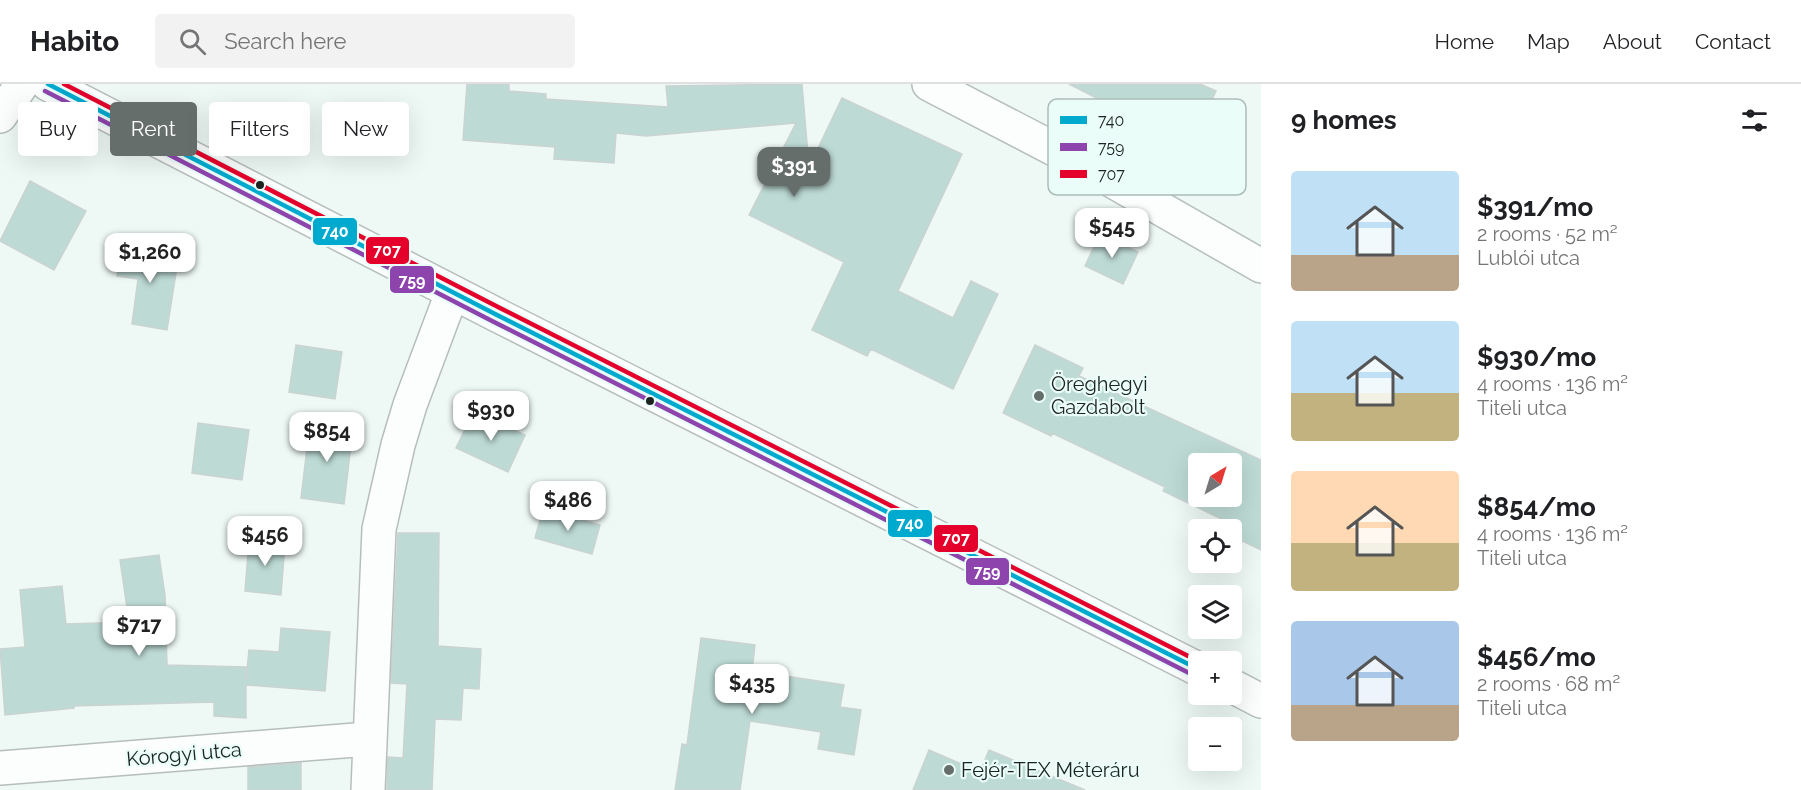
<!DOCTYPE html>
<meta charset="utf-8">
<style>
:root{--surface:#fff;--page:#f2f2f2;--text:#202124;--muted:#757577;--line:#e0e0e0;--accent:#666e6c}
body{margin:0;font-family:Raleway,sans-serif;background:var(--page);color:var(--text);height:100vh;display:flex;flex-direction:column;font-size:22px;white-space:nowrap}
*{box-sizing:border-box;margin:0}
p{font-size:20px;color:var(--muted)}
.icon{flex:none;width:33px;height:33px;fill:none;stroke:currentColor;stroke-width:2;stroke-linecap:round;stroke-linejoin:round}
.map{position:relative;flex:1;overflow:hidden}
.panel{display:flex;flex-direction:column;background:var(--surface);width:540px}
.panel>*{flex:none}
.top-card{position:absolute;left:18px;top:18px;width:570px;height:54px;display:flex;gap:12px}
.needle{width:39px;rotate:38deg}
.fabs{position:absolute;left:1188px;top:369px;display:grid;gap:12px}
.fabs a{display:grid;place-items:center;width:54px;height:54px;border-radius:6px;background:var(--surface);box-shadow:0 6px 24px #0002;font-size:30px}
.price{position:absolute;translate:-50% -51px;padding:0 14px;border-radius:12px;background:#fff;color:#222;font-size:20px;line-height:39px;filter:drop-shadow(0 2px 3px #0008)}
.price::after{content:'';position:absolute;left:50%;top:36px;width:18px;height:14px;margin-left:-9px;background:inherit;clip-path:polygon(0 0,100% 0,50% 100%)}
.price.on{background:var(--accent);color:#fff}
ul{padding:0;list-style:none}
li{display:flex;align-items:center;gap:18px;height:150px;padding:0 30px}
li span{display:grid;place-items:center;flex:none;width:168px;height:120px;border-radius:6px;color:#555}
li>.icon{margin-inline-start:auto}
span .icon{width:72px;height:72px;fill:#fffc;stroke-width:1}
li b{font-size:26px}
h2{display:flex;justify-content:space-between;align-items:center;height:72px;padding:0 30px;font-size:26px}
.pill{padding:0 21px;border-radius:6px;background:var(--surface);box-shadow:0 6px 24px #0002;font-size:21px;line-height:54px}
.pill.on{background:var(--accent);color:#fff}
header{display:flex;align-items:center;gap:36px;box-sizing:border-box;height:84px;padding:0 30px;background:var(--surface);border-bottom:2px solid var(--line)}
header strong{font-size:28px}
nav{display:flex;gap:33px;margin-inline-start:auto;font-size:21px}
.search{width:420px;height:54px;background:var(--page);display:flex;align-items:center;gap:15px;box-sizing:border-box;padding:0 21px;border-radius:6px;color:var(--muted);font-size:22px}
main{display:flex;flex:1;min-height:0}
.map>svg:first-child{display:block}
.building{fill:#bddad4;stroke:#cbd3d1;stroke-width:1.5;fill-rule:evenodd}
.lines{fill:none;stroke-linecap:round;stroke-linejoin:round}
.minor-casing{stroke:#b6bebc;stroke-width:36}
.major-casing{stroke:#b6bebc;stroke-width:36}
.minor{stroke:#fcfefe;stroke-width:33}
.major{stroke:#fcfefe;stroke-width:33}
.bus-1-casing{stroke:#eafdf9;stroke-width:9}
.bus-2-casing{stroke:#eafdf9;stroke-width:9}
.bus-3-casing{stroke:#eafdf9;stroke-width:9}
.bus-1{stroke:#00a9ce;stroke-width:4.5}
.bus-2{stroke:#8e44ad;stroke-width:4.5}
.bus-3{stroke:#e4002b;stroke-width:4.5}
.bus-dot{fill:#1c2321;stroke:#eafdf9;stroke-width:2}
.poi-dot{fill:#666e6c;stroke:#eafdf9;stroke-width:2}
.labels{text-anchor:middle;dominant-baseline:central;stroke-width:4.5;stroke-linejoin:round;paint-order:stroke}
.poi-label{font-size:20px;fill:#1c2321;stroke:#eafdf9;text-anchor:start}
.street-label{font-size:20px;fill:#1c2321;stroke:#eafdf9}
.key{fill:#eafdf9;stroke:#acbcb8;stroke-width:1.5}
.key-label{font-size:16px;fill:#1c2321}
.line-badge{stroke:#eafdf9;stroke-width:2}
.badge-label{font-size:16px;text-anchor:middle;font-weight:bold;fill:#fff}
</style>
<header>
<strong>Habito</strong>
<div class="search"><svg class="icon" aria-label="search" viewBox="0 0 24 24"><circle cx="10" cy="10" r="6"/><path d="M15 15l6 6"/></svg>Search here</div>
<nav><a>Home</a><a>Map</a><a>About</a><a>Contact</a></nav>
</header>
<main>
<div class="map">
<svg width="1261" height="706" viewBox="0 0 1261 706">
<rect width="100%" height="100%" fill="#eef9f6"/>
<path class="building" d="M467,0h42v7l37,3v5l122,8 -2,-21 136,-2 7,83 33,-69 120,56 -64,137 55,27 18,-37 27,13 -45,95 -82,-40 -4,7 -55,-26 32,-68 -95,-47 47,-92 -150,13 -30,-3 -2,30 -60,-4 1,-12 -92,-7z
M1069,0h131l16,7 -28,61 -53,-25 3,-8z
M30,97l56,30 -32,59 -54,-29z
M1100,150l38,18 -15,32 -38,-18z
M121,161l58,9 -12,76 -35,-6 6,-45 -21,-3z
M296,261l46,7 -7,47 -46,-7z
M1035,261l48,23 -4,8 182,84v90l-29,-14v-12l-69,-33 2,-4 -113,-54 -1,3 -48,-23zM1198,380h34v32h-34z
M474,327l51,24 -17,37 -52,-24z
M198,339l51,7 -7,50 -50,-7z
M310,339l43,6 -9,75 -43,-6z
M543,425l57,16 -8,29 -57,-16z
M398,449h41l-1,113 43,3 -2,40 -16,-1 -2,32 -26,-1 -3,71h-45l1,-33 15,1 4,-74 -16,-1z
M249,456l36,3 -4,52 -36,-4z
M159,471l6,40 2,70 79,2v13l3,-30 30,2 2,-24 49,4 -5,59 -79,-6v33l-32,-2v-14l-140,4v2l-69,7 -5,-66 25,-2 -5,-57 42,-4 4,38 63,-2 -9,-62z
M701,554l54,7 -3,26 92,14 -4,22 21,3 -7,45 -36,-6 3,-17 -71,-11 -10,69h-65l7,-46 5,1z
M929,666l51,22 9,-22 96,40h-172z
M301,679v27h-53v-23z"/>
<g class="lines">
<defs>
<path id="minor" d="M929,0l152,79 180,103
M0,32l22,-32
M0,684l368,-29
M368,706l11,-261 19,-84 12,-40 42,-112"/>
<path id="major" d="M48,0l449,231 701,354
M1232,602l29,15"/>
</defs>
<use href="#minor" class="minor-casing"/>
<use href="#major" class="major-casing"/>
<use href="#minor" class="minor"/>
<use href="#major" class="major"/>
<defs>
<path id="bus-1" d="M48,0l449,231 701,354"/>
<path id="bus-2" d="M45,7l449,231 701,354"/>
<path id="bus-3" d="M64,0l436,224 700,354"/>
</defs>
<use href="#bus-1" class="bus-1-casing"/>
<use href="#bus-2" class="bus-2-casing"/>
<use href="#bus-3" class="bus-3-casing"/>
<use href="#bus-1" class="bus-1"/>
<use href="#bus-2" class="bus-2"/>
<use href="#bus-3" class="bus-3"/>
</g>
<g class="bus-dot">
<circle cx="260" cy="101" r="5"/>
<circle cx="650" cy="317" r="5"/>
</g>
<g class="poi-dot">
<circle cx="1039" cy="312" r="6"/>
<circle cx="949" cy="686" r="6"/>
</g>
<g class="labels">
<g class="poi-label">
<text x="1051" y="300">Öreghegyi<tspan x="1051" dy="23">Gazdabolt</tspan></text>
<text x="961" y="686">Fejér-TEX Méteráru</text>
</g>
<g class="street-label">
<text transform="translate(184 670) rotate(-5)">Kórogyi utca</text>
</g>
</g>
<rect x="1048" y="15" width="198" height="96" rx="9" class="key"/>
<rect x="1060" y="32" width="27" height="8" fill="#00a9ce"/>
<rect x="1060" y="59" width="27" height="8" fill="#8e44ad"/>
<rect x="1060" y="86" width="27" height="8" fill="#e4002b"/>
<g class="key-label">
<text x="1098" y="42">740</text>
<text x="1098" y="69">759</text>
<text x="1098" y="96">707</text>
</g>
<g class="line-badge">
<rect x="312" y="133" width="46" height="29" rx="6" fill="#00a9ce"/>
<rect x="365" y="152" width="45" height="29" rx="6" fill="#e4002b"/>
<rect x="389" y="181" width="46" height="29" rx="6" fill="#8e44ad"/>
<rect x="887" y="425" width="46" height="29" rx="6" fill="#00a9ce"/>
<rect x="933" y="440" width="46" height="29" rx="6" fill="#e4002b"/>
<rect x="965" y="473" width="45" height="29" rx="6" fill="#8e44ad"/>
</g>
<g class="badge-label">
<text x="335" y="153">740</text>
<text x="387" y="172">707</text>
<text x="412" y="202">759</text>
<text x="910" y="445">740</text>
<text x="956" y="460">707</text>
<text x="987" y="493">759</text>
</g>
</svg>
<div class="fabs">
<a><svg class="needle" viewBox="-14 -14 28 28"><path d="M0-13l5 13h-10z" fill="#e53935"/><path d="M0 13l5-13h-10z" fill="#757577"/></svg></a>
<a><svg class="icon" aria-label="locate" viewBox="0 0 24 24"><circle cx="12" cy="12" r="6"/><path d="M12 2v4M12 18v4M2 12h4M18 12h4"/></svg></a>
<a><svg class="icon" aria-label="layers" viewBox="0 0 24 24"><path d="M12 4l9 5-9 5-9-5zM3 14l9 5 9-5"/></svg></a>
<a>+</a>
<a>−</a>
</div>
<b class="price on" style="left:794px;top:114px">$391</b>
<b class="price" style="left:1112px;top:175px">$545</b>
<b class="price" style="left:150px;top:200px">$1,260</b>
<b class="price" style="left:491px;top:358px">$930</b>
<b class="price" style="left:327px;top:379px">$854</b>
<b class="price" style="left:568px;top:448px">$486</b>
<b class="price" style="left:265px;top:483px">$456</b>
<b class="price" style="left:139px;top:573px">$717</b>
<b class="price" style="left:752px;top:631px">$435</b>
<div class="top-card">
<a class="pill">Buy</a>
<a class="pill on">Rent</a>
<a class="pill">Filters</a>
<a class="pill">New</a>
</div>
</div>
<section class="panel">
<h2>9 homes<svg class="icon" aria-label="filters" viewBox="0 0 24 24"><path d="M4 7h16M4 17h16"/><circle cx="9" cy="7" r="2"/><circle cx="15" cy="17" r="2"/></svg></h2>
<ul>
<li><span style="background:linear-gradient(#bfe0f5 70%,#b9a48a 0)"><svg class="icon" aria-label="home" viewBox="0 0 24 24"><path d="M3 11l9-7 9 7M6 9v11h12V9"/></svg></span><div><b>$391/mo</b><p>2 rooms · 52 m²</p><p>Lublói utca</p></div></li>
<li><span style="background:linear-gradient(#bfe0f5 60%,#c2b280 0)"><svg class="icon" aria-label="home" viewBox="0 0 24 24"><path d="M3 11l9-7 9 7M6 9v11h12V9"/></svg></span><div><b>$930/mo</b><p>4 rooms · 136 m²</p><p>Titeli utca</p></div></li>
<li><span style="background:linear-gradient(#ffd9b3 60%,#c2b280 0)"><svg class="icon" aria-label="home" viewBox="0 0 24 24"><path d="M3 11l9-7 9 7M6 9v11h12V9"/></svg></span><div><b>$854/mo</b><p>4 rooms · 136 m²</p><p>Titeli utca</p></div></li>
<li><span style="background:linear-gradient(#a9c7e8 70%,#b9a48a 0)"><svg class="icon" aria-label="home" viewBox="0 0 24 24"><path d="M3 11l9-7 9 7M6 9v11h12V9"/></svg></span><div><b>$456/mo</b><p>2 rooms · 68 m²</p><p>Titeli utca</p></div></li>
</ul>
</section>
</main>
